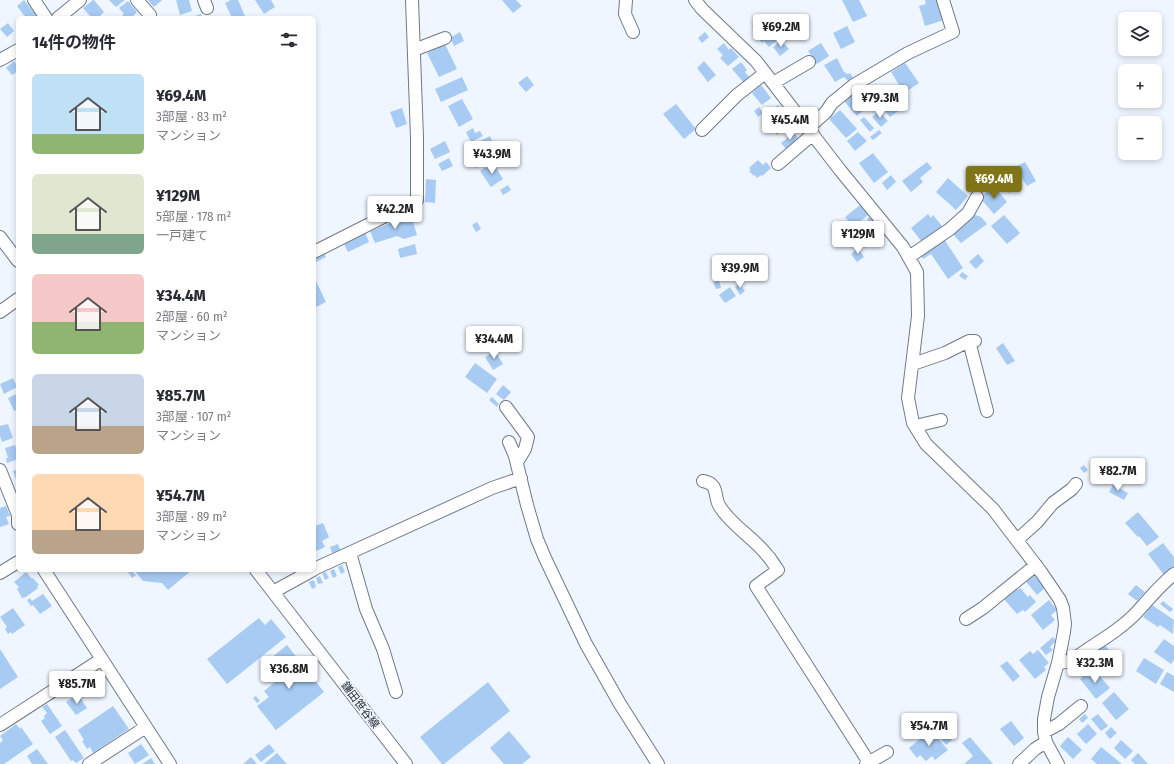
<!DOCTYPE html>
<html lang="ja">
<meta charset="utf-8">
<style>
:root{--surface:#fff;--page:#f7f7f7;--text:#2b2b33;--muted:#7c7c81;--accent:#7f7416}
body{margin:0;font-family:"Fira Sans Condensed","Noto Sans JP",sans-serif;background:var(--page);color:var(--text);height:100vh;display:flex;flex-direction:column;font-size:15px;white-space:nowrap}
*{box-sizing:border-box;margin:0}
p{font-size:13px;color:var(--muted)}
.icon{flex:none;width:22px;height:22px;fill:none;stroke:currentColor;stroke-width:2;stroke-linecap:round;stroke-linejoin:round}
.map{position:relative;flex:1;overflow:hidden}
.sheet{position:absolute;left:16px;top:16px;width:300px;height:556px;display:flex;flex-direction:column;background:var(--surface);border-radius:6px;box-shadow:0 2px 6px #0003}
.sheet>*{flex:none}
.fabs{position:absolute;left:1118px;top:12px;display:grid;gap:8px}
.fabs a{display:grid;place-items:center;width:44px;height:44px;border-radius:6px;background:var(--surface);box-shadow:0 2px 6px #0003;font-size:20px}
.price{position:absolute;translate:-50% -34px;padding:0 9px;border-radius:4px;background:#fff;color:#222;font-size:13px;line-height:26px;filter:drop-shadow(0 1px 2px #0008)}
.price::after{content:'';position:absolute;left:50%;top:24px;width:12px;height:9px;margin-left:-6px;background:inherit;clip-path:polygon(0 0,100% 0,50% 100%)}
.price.on{background:var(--accent);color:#fff}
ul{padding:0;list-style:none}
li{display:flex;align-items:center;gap:12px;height:100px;padding:0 16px}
li span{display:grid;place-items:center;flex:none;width:112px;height:80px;border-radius:6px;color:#555}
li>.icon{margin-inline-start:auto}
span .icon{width:48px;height:48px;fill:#fffc;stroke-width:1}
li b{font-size:17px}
h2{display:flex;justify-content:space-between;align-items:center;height:48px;padding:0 16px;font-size:17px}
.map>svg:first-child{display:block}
.building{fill:#a8cbf3}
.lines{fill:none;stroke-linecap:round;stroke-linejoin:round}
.minor-casing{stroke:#6f7986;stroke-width:14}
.minor{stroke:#fff;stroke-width:12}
.labels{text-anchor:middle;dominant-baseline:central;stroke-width:3.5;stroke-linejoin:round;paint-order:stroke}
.street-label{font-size:11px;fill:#1f2429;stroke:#eff6ff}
</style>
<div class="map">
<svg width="1174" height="764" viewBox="0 0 1174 764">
<rect width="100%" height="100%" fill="#eff6ff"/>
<path class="building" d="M24,0l14,18h-12l-9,-12z
M93,0h1l10,12 -6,6h-6l-9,-10z
M109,0h16l-9,7z
M148,0h14l-8,7z
M176,0h13l3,11 -12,4z
M231,0h7l7,16 -5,2h-8l-7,-15z
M255,0h16l4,7 -11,7z
M502,0h14l6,6 -9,7z
M842,0h17l8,16 -14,6z
M925,0h13l6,20 -19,6 -6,-20 7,-2z
M128,1l9,11 -6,6h-6l-3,-3 2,-1 -5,-6z
M201,14l1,4h-14z
M765,15l17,21 -13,11 -5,-6 -2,2 -3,-4 3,-1 -10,-12z
M8,23l6,8 -7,6 -7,-8z
M847,26l8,16 -14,7 -8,-16z
M460,32l4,9 -10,5 -4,-8z
M705,32l4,5 -7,6 -4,-5z
M781,40l8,9 -9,7 -7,-9z
M724,43l5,7 2,-2 8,9 -11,9 -8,-8 3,-3 -6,-6z
M821,43l8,13 -12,8 -9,-13z
M445,44l12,25 -18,8 -12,-24z
M837,58l7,14 4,2 2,-1 4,6 -4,4 -6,-6 -9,5 -11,-17z
M14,61l4,5v5l-6,4 -6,-7z
M704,61l12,14 -8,7 -11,-14z
M741,62l6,8 -2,2 5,6 -6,5 -12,-14z
M905,63l14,20 -15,10 -13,-21z
M527,76l7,9 -8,7 -8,-9z
M462,77l6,13 -27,12 -6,-13z
M761,85l10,13 -9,7 -10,-12z
M874,88l5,6 -4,3 -4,-6z
M854,93l1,2 2,-2 8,9 -2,2 3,4 -9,8 -13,-15z
M885,95l6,7 2,-1 7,9 -10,7 -13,-16z
M462,99l11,20 -14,8 -11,-21z
M873,103l4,4 -5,4 -3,-4z
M676,104l20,25 -12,10 -21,-25z
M778,105l15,17 -6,4 2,3 -4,3 -2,-2 -6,5 -15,-17z
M759,107l4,6 -5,4 -4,-6z
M402,108l5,16 -11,4 -6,-16z
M840,110l17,19 -11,9 -17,-19z
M879,111l9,10 -7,6 -9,-10z
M864,117l10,11 -4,4 -10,-12z
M473,128l2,5 5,-2 3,5 -12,6 -5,-10z
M879,130l3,3 -9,7 -3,-3z
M858,132l9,9 -12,10 -8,-10z
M794,133l5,6 -13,10 -5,-6z
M490,136l5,11 -11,6 5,9 -13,6 -11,-19z
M445,141l5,11 -15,7 -5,-10z
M873,153l15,19 -14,11 -15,-20z
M449,158l4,8 -11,5 -4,-7z
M758,160l5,5 3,-3 5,6 -9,8 -1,-1 -4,3 -2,-3 -1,1 -5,-5 2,-1 -2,-2z
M927,162l5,6 -12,10 3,4 -12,10 -9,-11z
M1025,162l11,19 -9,5 -12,-19z
M493,163l10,16 -12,8 -11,-16z
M891,175l5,7 -9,8 -5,-7z
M1008,176l9,12 -8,5 -9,-12z
M948,178l20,18 -12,14 -20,-18z
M426,179l10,1 -1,23 -10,-1z
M508,185l3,5 -8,5 -3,-5z
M994,186l13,16 -13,12 -14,-16z
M860,205l8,10 -15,12 -8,-10z
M928,214l3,4 2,-3 9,11 -20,16 -11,-14z
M973,214l8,3 6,7 -26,19 -10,-11z
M411,215l6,20 -13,4 -7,-3 -22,7 -5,-12z
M1004,215l16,18 -13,11 -16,-18z
M871,216l5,6 -4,3 -5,-6z
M477,222l4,7 -5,3 -4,-7z
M868,223l11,14 -14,11 -11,-13z
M365,232l4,10 -21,10 -5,-10z
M944,239l19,29 -15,11 -17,-25 -8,5 -2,-4z
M415,244l2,10 -17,4 -2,-9z
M858,248l6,9 -7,5 -6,-8z
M324,252l2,5 -10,5 -2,-5z
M978,254l6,7 -8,8 -7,-7z
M962,272l6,4 -3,4 -6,-4z
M314,277l12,25 -12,6z
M719,280l2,8 -5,1 -3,-7z
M739,284l6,7 -5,4 -5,-8z
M730,287l6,9 -11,7 -6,-8z
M1003,343l12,18 -8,4 -11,-17z
M495,351l8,13 -10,6 -8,-13z
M475,363l22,16 -10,14 -22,-16z
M13,378l4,9 -13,7 -4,-10z
M503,385l8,7 -7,8 -8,-6z
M18,393v16l-4,2 -6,-13z
M492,397l7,7 -2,3 -8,-7z
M8,424l5,14 -11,4 -2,-6v-10z
M15,445l3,10v4l-11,4 -1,-5h2l-3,-10z
M1084,465l4,5 -4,3 -4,-5z
M18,469v16l-5,-14z
M1113,485l15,8 -4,7 -15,-8z
M6,506l4,10 -4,1 3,7 -9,3v-19z
M1138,512l21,25 -12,9 -8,-10 -1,1 -13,-14z
M323,523l6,14 -7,4 3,6 -11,5v-28l1,2z
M1163,543l11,14v11l-10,7 -16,-21z
M338,544l2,6 -8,3 -2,-6z
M342,565l3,7 -4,2 -3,-7z
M334,569l3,7 -4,2 -3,-7z
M130,570l6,5 -4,3 -4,-6z
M134,570h58l-24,20 -6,-7 -19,-2z
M26,572l6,7 1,-1 6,7 -2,1 1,2 -12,9 -4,1 -5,-9 2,-2 -5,-5z
M326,572l3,6 -4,2 -3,-7z
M1032,573l13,15 -8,7 -13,-16z
M320,576l3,7 -5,1 -2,-6z
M314,580l2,7 -4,2 -3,-7z
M1136,585l9,7 -8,9 -9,-7z
M1016,587l2,3 2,-2 8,9 2,-2 6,7 -11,10 -2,-2 -6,4 -14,-16z
M43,594l9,12 -12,8 -7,-9 -2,1 -4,-6 3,-2 2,3z
M1049,600l8,10 -6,5 4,5 -12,10 -12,-15z
M1163,601l10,8 -3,3 -10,-8z
M1152,605l22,15 -1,14 -13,-9 -2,2 -15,-10z
M13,608l12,17 -13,9 -1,-2 -3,2 -3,-5 2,-2 -7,-10z
M259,618l6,7 6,-6 15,18 -59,47 -20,-25z
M1053,637l3,4 -6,6 3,3 -7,5 -6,-7z
M1164,639l10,7v14l-3,4 -17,-12z
M287,645l37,47 -48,38 -19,-24 12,-9 -5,-6 20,-16 -13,-17z
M1105,645l4,5 -8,6 -4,-5z
M0,649l18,28 -18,12z
M1038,650l11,13 -5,4 2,3 -11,9 -16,-19 11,-9 3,3z
M1106,654l9,12 -10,8 -9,-11z
M1144,658l20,12 -8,14 -20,-13z
M1007,661l13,15 -7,6 -13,-16z
M1093,668l17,20 -14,11 -16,-20z
M1167,672l7,4v16l-14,-8z
M488,682l22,29 -66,53h-2l-22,-27z
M1114,692l15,17 -13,11 -14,-17z
M78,694l9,14 -11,7 -10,-13z
M256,696l4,5 -3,2 -4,-5z
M47,704l15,22 -12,8 -9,-13 4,-3 -1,-2 3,-3 -5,-6z
M113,706l16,23 -36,24 -3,-6 -3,2 -5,-8 2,-1 -6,-10z
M1085,714l3,4 -6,5 -3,-4z
M1098,714l10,12 -7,5 -10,-12z
M1011,721l13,17 -10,8 -14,-17z
M16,724l4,5 1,-2 12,17 -29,20h-4v-21l3,-3 -3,-4z
M1088,724l9,10 -11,10 -9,-10z
M940,726l12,14 -6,5 -12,-15z
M1111,727l6,6 -7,6 -5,-6z
M65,730l19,28 -8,5 -3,-3 -2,1 -16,-24z
M931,730l17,20 -13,10 -3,-4 -6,5 -6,-6 -3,3 -8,-10z
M509,731l22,26 -9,7h-18l-14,-16z
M970,737l23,27h-29l9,-8 -11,-13z
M1068,737l14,13 -9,9 -13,-13z
M1121,740l12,11 -8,8 -11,-11z
M141,744l8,11 -14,9 -7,-11z
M269,744l6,7 -14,11 -6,-7z
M1101,747l21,17h-25l-6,-5z
M37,749l11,15h-16l-5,-8z
M277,753l10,11h-23z
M1138,753l10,11h-13l-4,-4z
M251,757l6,7h-14z
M151,758l4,6h-13z"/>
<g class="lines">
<defs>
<path id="minor" d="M34,0l12,18
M137,0l13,15
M204,0l3,8
M626,0l-1,14 8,18
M695,0l7,9 54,52 84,109 63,77 14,25 1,44 -10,82 5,25 13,21 67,65 48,63 19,28 3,8 2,16 -1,8 -6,31 -10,34 -4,22v13l2,10 12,22
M58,18l22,-18
M414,50l31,-12
M0,60l18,-10
M773,83l36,-21
M808,128l18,-16 6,-9 22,-18 54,-32 45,-21 -10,-32
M702,130l35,-35 28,-22
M778,164l35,-30
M0,237l18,24
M314,252l103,-52v-62l-5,-138
M909,257l41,-28 18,-16 9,-16
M0,312l18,-13
M969,341l18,70
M913,364l32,-11 24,-12h6
M506,407l22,30 -3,12 -8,13
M915,426l26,-6
M509,442l6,14 12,49 10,34 8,19 41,86 34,60 38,60
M0,470l18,45v9
M703,481c17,3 10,16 17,26 13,20 33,30 47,48 4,4 7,10 11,15l-22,16 114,178
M1017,540l20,-18 16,-19 19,-14 4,-5
M350,553l16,56 17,40 13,43
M314,569l178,-81 29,-10
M44,570l126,194
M256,570l150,194
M0,573l18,-11
M273,592l40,-22
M966,619l17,-11 53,-43
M1058,663c12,0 20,-7 30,-14 17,-11 35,-22 49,-37 12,-13 23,-27 37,-38
M0,725l102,-66
M1044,732l15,-8 22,-18
M89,764l57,-37
M866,764l21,-12
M1019,764l16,-15 11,-7"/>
</defs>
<use href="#minor" class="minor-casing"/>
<use href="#minor" class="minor"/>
</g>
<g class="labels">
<g class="street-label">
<text transform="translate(360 705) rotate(53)">鎌田笹谷線</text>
</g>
</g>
</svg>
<div class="fabs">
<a><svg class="icon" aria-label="layers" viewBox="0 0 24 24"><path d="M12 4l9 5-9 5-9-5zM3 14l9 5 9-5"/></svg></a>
<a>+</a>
<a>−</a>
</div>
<b class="price" style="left:781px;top:48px">¥69.2M</b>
<b class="price" style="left:880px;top:119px">¥79.3M</b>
<b class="price" style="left:790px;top:141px">¥45.4M</b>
<b class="price" style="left:492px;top:175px">¥43.9M</b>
<b class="price on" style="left:994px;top:200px">¥69.4M</b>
<b class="price" style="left:395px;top:230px">¥42.2M</b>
<b class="price" style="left:858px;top:255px">¥129M</b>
<b class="price" style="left:740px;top:289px">¥39.9M</b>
<b class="price" style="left:494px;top:360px">¥34.4M</b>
<b class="price" style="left:1118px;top:492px">¥82.7M</b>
<b class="price" style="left:1095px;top:684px">¥32.3M</b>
<b class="price" style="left:289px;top:690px">¥36.8M</b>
<b class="price" style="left:77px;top:705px">¥85.7M</b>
<b class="price" style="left:929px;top:747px">¥54.7M</b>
<section class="sheet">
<h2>14件の物件<svg class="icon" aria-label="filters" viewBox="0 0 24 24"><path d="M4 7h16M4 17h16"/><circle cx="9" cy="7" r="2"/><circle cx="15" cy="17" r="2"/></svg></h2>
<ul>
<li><span style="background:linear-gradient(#bfe0f5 75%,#8fb573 0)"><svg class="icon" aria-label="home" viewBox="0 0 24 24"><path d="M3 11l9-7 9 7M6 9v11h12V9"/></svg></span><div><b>¥69.4M</b><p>3部屋 · 83 m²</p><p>マンション</p></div></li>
<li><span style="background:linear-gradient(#dfe7d0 75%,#7fa58c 0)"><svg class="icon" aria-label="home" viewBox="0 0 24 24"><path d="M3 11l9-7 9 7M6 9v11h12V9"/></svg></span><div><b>¥129M</b><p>5部屋 · 178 m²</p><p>一戸建て</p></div></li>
<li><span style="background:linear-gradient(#f6c9c9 60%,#8fb573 0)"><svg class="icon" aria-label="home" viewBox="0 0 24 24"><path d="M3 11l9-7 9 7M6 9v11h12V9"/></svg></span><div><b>¥34.4M</b><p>2部屋 · 60 m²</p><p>マンション</p></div></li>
<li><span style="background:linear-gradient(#c9d6e8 65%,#b9a48a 0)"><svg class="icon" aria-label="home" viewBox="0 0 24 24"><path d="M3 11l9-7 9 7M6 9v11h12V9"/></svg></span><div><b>¥85.7M</b><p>3部屋 · 107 m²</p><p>マンション</p></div></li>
<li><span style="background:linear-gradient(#ffd9b3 70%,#b9a48a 0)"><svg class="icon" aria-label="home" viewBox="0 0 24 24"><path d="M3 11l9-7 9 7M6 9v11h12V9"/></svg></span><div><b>¥54.7M</b><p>3部屋 · 89 m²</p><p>マンション</p></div></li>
</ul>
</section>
</div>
